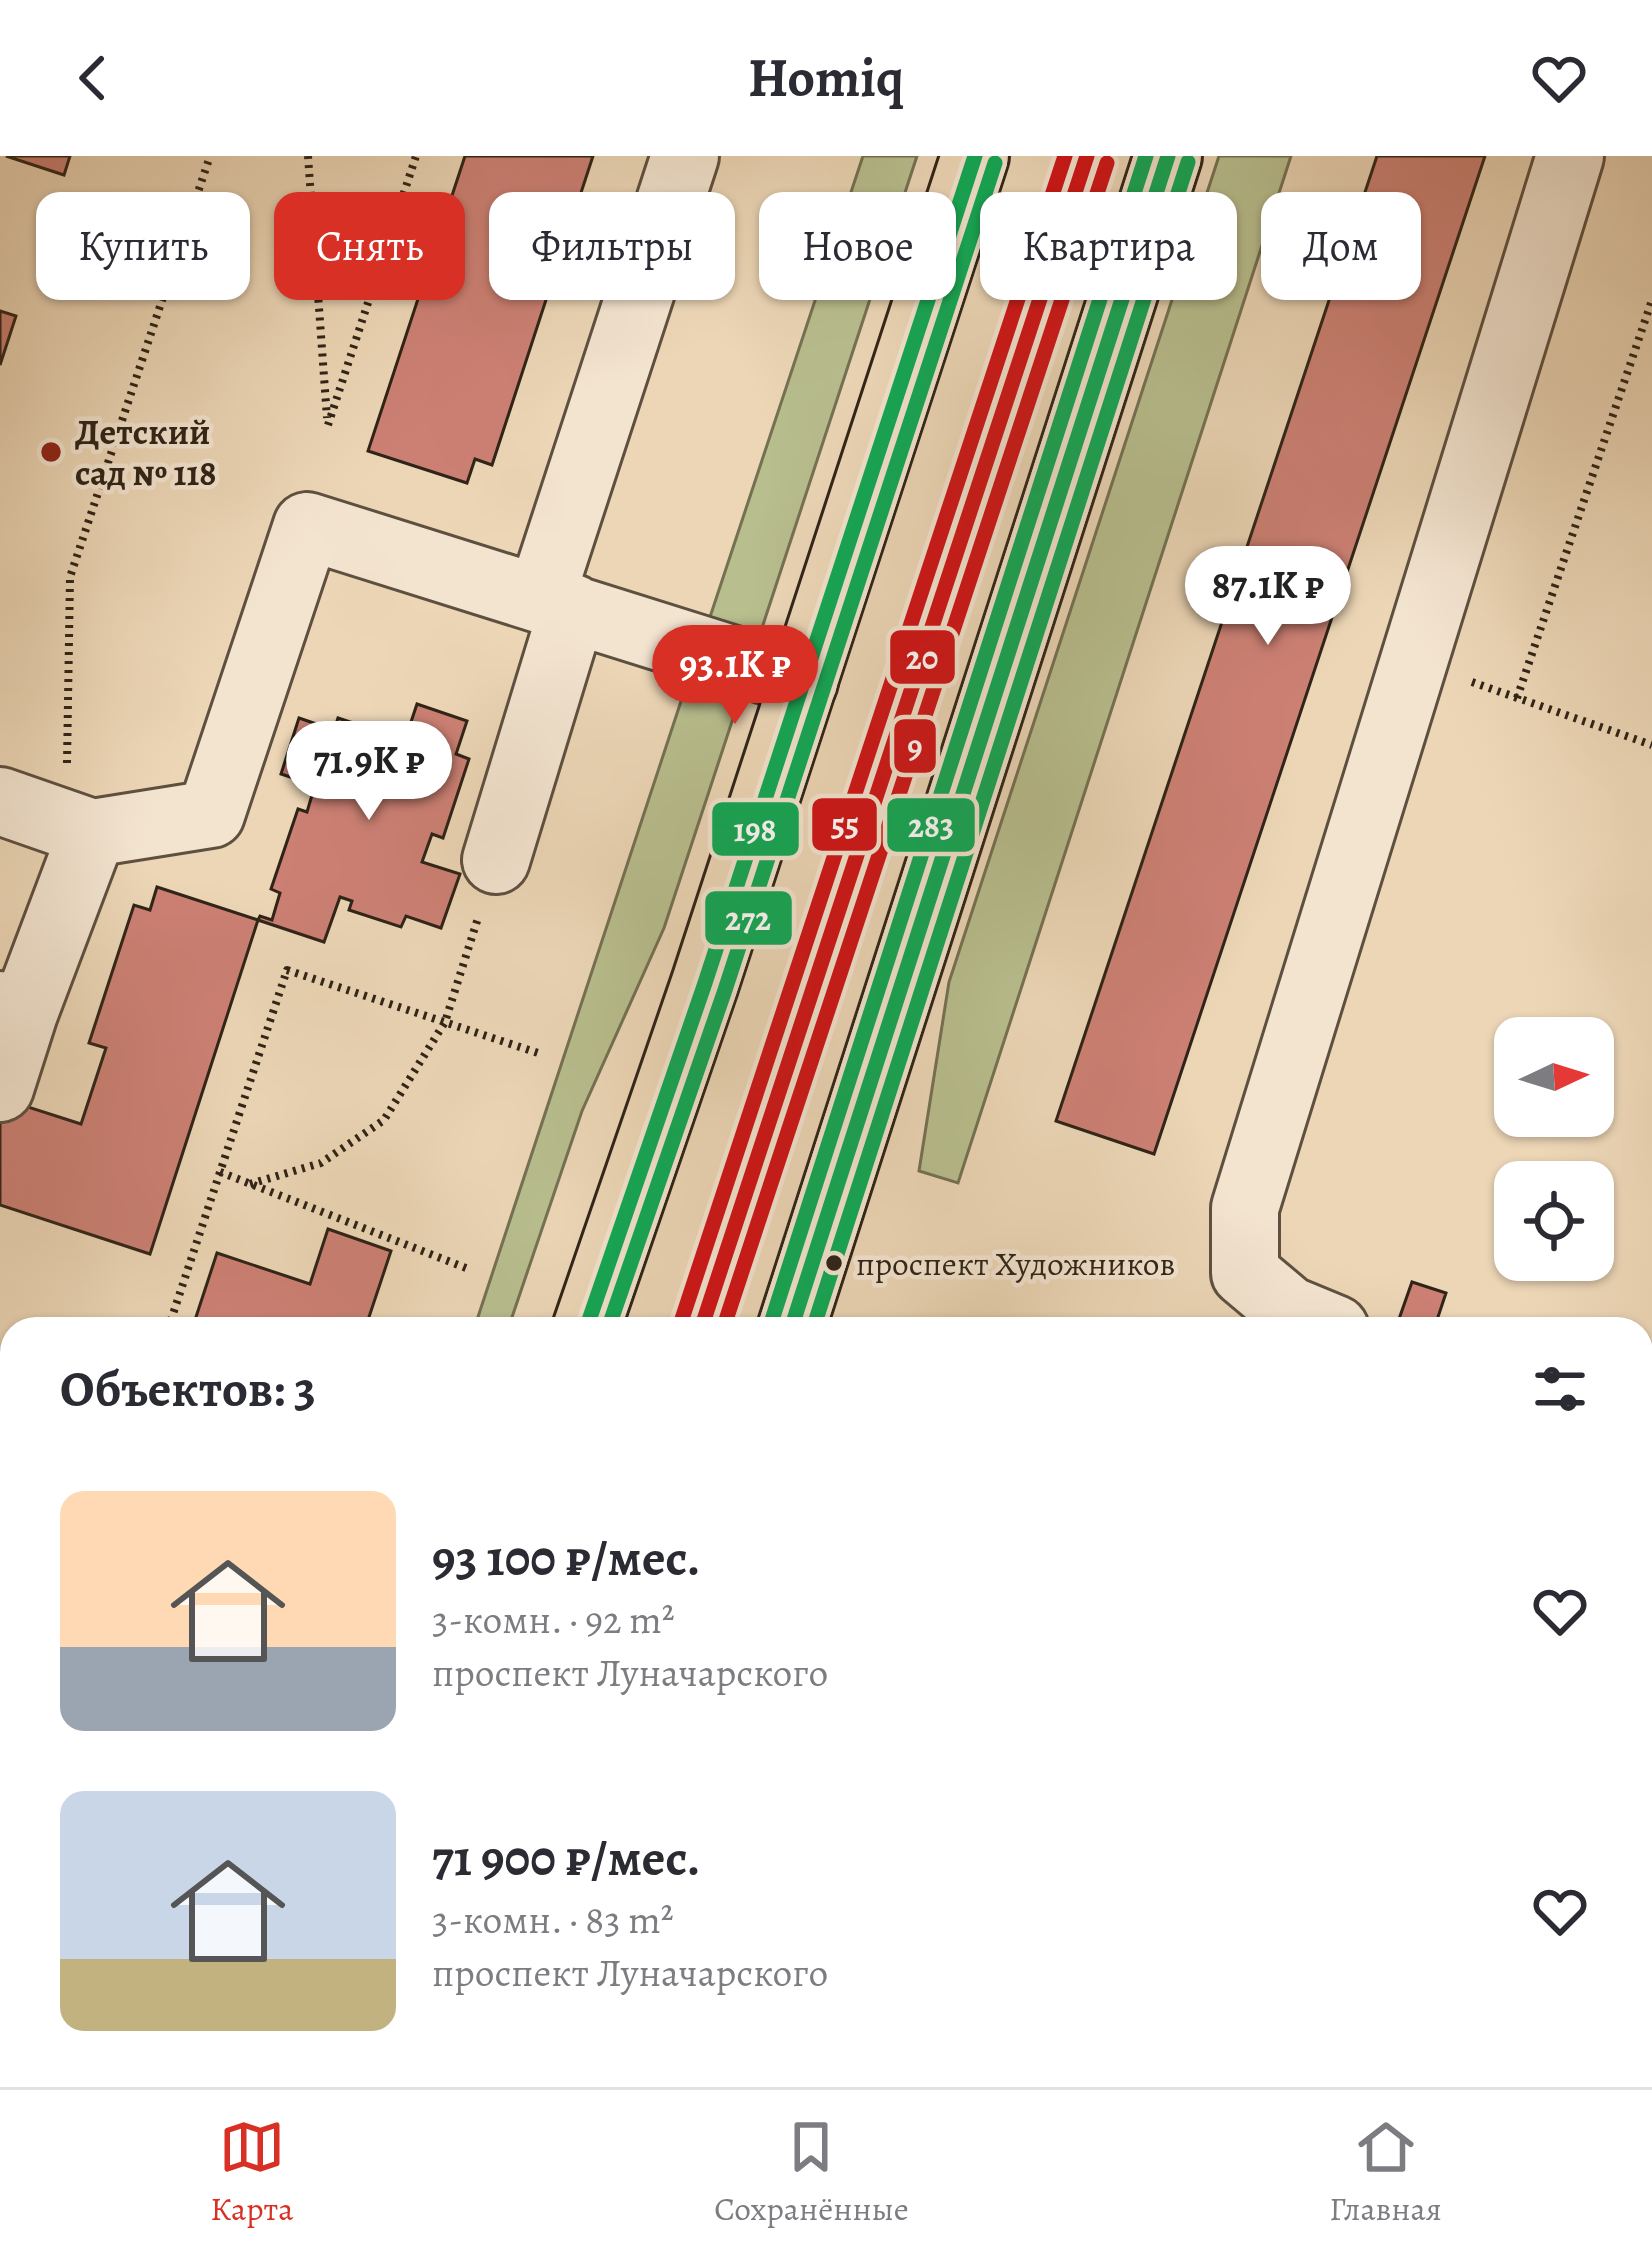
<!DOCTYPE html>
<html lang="ru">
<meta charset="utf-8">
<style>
:root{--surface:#fff;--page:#f2f2f3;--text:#2b2b33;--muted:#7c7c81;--line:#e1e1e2;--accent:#d93025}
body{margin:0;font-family:Alegreya,serif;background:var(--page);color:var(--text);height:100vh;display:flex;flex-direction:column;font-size:45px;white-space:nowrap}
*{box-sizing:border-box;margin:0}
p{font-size:39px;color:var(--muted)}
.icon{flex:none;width:66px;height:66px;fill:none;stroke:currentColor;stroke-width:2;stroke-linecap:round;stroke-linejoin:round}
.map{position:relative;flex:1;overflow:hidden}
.drawer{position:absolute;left:0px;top:1161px;width:1653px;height:771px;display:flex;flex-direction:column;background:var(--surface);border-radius:36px 36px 0 0;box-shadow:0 3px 9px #0004}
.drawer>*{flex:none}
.guide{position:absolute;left:36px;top:36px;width:1581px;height:108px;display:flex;gap:24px}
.needle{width:78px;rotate:86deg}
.fabs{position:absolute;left:1494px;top:861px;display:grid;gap:24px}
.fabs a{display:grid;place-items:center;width:120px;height:120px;border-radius:24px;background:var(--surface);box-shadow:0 3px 9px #0004;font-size:60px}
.price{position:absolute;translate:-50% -102px;padding:0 27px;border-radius:42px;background:#fff;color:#222;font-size:39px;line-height:78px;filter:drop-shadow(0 3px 6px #0008)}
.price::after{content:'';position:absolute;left:50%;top:72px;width:36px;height:27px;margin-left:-18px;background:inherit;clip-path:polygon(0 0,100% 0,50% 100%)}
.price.current{background:var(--accent);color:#fff}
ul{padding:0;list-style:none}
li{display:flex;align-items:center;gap:36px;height:300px;padding:0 60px}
li span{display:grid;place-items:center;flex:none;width:336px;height:240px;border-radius:24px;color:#555}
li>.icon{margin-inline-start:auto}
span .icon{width:144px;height:144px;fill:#fffc;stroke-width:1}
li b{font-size:51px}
h2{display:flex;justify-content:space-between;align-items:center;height:144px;padding:0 60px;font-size:51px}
.chip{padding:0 42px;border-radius:24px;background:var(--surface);box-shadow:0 3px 9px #0004;font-size:42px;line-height:108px}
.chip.current{background:var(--accent);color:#fff}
header{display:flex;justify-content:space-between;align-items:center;height:156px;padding:0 60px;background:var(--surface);font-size:54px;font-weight:600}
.tab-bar{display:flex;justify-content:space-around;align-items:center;height:168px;border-top:3px solid var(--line);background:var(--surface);font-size:33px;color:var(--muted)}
.tab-bar a{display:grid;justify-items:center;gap:6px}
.tab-bar .current{color:var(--accent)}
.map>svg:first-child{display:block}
.green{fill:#b8be8e;stroke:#747153;stroke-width:3}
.building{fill:#cc8074;stroke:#2f2418;stroke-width:3}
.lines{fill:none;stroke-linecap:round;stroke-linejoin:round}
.minor-casing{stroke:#5e5040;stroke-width:72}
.major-casing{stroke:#2f2418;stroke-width:72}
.path{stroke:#2f2418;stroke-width:8;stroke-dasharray:3 6;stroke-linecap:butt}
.minor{stroke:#f3e4d0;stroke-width:66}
.major{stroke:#ecd6b6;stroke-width:66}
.bus-1-casing{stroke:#f3e4d0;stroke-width:24}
.bus-2-casing{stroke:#f3e4d0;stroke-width:24}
.bus-3-casing{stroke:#f3e4d0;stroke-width:24}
.bus-1{stroke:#10a855;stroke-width:15}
.bus-2{stroke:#10a855;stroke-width:15}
.bus-3{stroke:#10a855;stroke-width:15}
.tram-1-casing{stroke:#f3e4d0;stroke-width:24}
.tram-2-casing{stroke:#f3e4d0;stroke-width:24}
.tram-3-casing{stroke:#f3e4d0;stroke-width:24}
.tram-1{stroke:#ce1417;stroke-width:15}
.tram-2{stroke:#ce1417;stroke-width:15}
.tram-3{stroke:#ce1417;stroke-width:15}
.poi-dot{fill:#8f2418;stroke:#f3e4d0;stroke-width:4.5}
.bus-dot{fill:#2f2418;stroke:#f3e4d0;stroke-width:4.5}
.labels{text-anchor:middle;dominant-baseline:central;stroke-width:9;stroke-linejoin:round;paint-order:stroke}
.bus-label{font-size:33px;fill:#2f2418;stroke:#f3e4d0;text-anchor:start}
.poi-label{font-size:36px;font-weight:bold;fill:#2f2418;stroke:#f3e4d0;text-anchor:start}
.line-badge{stroke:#f3e4d0;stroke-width:4.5}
.badge-label{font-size:33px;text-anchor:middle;font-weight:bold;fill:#fff}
</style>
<header><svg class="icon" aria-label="back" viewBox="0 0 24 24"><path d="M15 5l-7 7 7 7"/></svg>Homiq<svg class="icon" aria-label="heart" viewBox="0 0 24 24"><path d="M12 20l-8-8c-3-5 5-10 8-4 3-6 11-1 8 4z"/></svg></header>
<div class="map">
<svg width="1652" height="1931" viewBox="0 0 1652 1931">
<rect width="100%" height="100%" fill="#ecd6b6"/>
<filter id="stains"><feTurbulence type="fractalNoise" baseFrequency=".00167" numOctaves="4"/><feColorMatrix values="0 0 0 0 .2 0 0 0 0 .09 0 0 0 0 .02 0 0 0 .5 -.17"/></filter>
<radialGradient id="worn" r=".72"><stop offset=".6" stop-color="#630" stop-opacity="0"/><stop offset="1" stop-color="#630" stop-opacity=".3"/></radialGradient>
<path class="green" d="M863,0h54l-157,478 -53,-8z
M1219,0h72l-333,1027 -39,-12 30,-189z
M692,512l52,17 -80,243 -82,183 -74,218h-34z
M1642,1764l10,4v146l-11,-4z
M1201,1920h158l34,11h-158z"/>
<path class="building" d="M6,0h64l-6,19z
M465,0h128l-101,309 -17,-6 -8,24 -99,-32z
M1377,0h108l-331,998 -98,-33z
M0,155l16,5 -16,49z
M417,548l50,17 -11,33 13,5 -26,79 -11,-4 -10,28 38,12 -19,54 -35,-12 -5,11 -52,-17 3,-9 -12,-4 -16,45 -66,-22 2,-4 12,4 8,-27 -9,-4 27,-80 9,3 8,-27 -34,-11 18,-56 35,12 4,-12 54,18 -3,9 13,4z
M157,731l101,33 -108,334 -150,-49v-107l81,26 25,-76 -17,-5 16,-49 29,-89 16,5z
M328,1073l63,22 -26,78h-153l-18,-6 23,-70 93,31z
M1412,1126l34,11 -12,36 -35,-10z"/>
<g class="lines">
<defs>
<path id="minor" d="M541,441l144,-441
M0,645l92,32
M496,704l77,-252
M0,849l24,8 -24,75
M24,857l68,-180 119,-19 96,-288 497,156
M1335,1173l-46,-19 -44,-37v-65l325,-1052
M1641,1401l11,9
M0,1414l12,4
M0,1584l12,4
M1641,1702l11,-34
M1008,1920l37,11
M1556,1920l34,11"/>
<path id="major" d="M586,1173l119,-346 270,-827
M791,1173l377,-1173
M334,1931l3,-11
M544,1931l3,-11"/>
</defs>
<use href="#minor" class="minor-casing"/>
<use href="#major" class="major-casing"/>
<path class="path" d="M308,0l19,262
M328,269l88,-269
M1472,526l180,63
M1517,542l135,-398
M67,607l3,-186 140,-421
M220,1016l246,96
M250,1028l71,-21 63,-43 61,-98 33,-104
M168,1173l119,-359 251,83"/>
<use href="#minor" class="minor"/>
<use href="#major" class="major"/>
<defs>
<path id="bus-1" d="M586,1173l119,-346 270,-827
M791,1173l377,-1173"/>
<path id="bus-2" d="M608,1173l117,-339 270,-827
M813,1173l375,-1167"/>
<path id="bus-3" d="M771,1167l375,-1167"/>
</defs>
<use href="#bus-1" class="bus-1-casing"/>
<use href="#bus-2" class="bus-2-casing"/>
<use href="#bus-3" class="bus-3-casing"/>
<use href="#bus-1" class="bus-1"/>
<use href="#bus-2" class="bus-2"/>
<use href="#bus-3" class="bus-3"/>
<defs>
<path id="tram-1" d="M701,1173l386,-1173"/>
<path id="tram-2" d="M723,1173l384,-1166"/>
<path id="tram-3" d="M681,1166l384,-1166"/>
</defs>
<use href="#tram-1" class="tram-1-casing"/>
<use href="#tram-2" class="tram-2-casing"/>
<use href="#tram-3" class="tram-3-casing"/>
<use href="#tram-1" class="tram-1"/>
<use href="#tram-2" class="tram-2"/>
<use href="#tram-3" class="tram-3"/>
</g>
<circle class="poi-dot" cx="51" cy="296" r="12"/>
<circle class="bus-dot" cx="834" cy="1107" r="10"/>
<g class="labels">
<g class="bus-label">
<text x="856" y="1107">проспект Художников</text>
</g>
<g class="poi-label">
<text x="75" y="275">Детский<tspan x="75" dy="41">сад № 118</tspan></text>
</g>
</g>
<g class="line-badge">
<rect x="888" y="472" width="69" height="58" rx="12" fill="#ce1417"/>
<rect x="892" y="561" width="46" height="58" rx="12" fill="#ce1417"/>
<rect x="810" y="640" width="69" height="57" rx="12" fill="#ce1417"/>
<rect x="885" y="640" width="92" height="58" rx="12" fill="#10a855"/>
<rect x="710" y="644" width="91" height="58" rx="12" fill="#10a855"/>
<rect x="703" y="733" width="91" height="58" rx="12" fill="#10a855"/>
</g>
<g class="badge-label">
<text x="922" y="513">20</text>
<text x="915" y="602">9</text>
<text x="845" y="680">55</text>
<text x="931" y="681">283</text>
<text x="755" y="685">198</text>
<text x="748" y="774">272</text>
</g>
<rect width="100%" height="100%" filter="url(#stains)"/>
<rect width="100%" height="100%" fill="url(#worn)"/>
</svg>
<div class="fabs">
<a><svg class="needle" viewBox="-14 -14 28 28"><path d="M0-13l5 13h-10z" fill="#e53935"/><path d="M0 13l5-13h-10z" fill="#7c7c81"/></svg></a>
<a><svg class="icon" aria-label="locate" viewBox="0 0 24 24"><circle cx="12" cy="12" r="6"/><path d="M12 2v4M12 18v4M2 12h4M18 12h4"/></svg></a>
</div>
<b class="price" style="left:1268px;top:492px">87.1K ₽</b>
<b class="price current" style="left:735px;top:571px">93.1K ₽</b>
<b class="price" style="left:369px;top:667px">71.9K ₽</b>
<div class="guide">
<a class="chip">Купить</a>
<a class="chip current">Снять</a>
<a class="chip">Фильтры</a>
<a class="chip">Новое</a>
<a class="chip">Квартира</a>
<a class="chip">Дом</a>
</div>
<section class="drawer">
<h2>Объектов: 3<svg class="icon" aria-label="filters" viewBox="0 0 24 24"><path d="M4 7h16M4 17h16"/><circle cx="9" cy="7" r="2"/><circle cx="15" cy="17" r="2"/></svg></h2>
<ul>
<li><span style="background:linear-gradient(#ffd9b3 65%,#9aa5b1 0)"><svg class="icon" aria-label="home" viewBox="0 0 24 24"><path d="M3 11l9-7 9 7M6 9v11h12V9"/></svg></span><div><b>93 100 ₽/мес.</b><p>3-комн. · 92 m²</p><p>проспект Луначарского</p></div><svg class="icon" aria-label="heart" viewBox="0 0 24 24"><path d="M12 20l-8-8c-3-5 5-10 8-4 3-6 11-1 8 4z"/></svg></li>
<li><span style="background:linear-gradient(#c9d6e8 70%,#c2b280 0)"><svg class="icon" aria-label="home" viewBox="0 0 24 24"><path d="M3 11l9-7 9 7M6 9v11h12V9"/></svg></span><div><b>71 900 ₽/мес.</b><p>3-комн. · 83 m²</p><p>проспект Луначарского</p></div><svg class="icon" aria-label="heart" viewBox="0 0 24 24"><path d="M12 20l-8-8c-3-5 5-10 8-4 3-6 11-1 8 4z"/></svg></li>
</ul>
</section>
</div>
<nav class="tab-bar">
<a class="current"><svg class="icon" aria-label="map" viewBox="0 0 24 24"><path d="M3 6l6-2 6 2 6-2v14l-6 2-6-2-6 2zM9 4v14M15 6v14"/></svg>Карта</a>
<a><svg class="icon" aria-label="saved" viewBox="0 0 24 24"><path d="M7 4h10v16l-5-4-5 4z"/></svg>Сохранённые</a>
<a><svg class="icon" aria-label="home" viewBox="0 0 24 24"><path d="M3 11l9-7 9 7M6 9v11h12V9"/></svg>Главная</a>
</nav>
